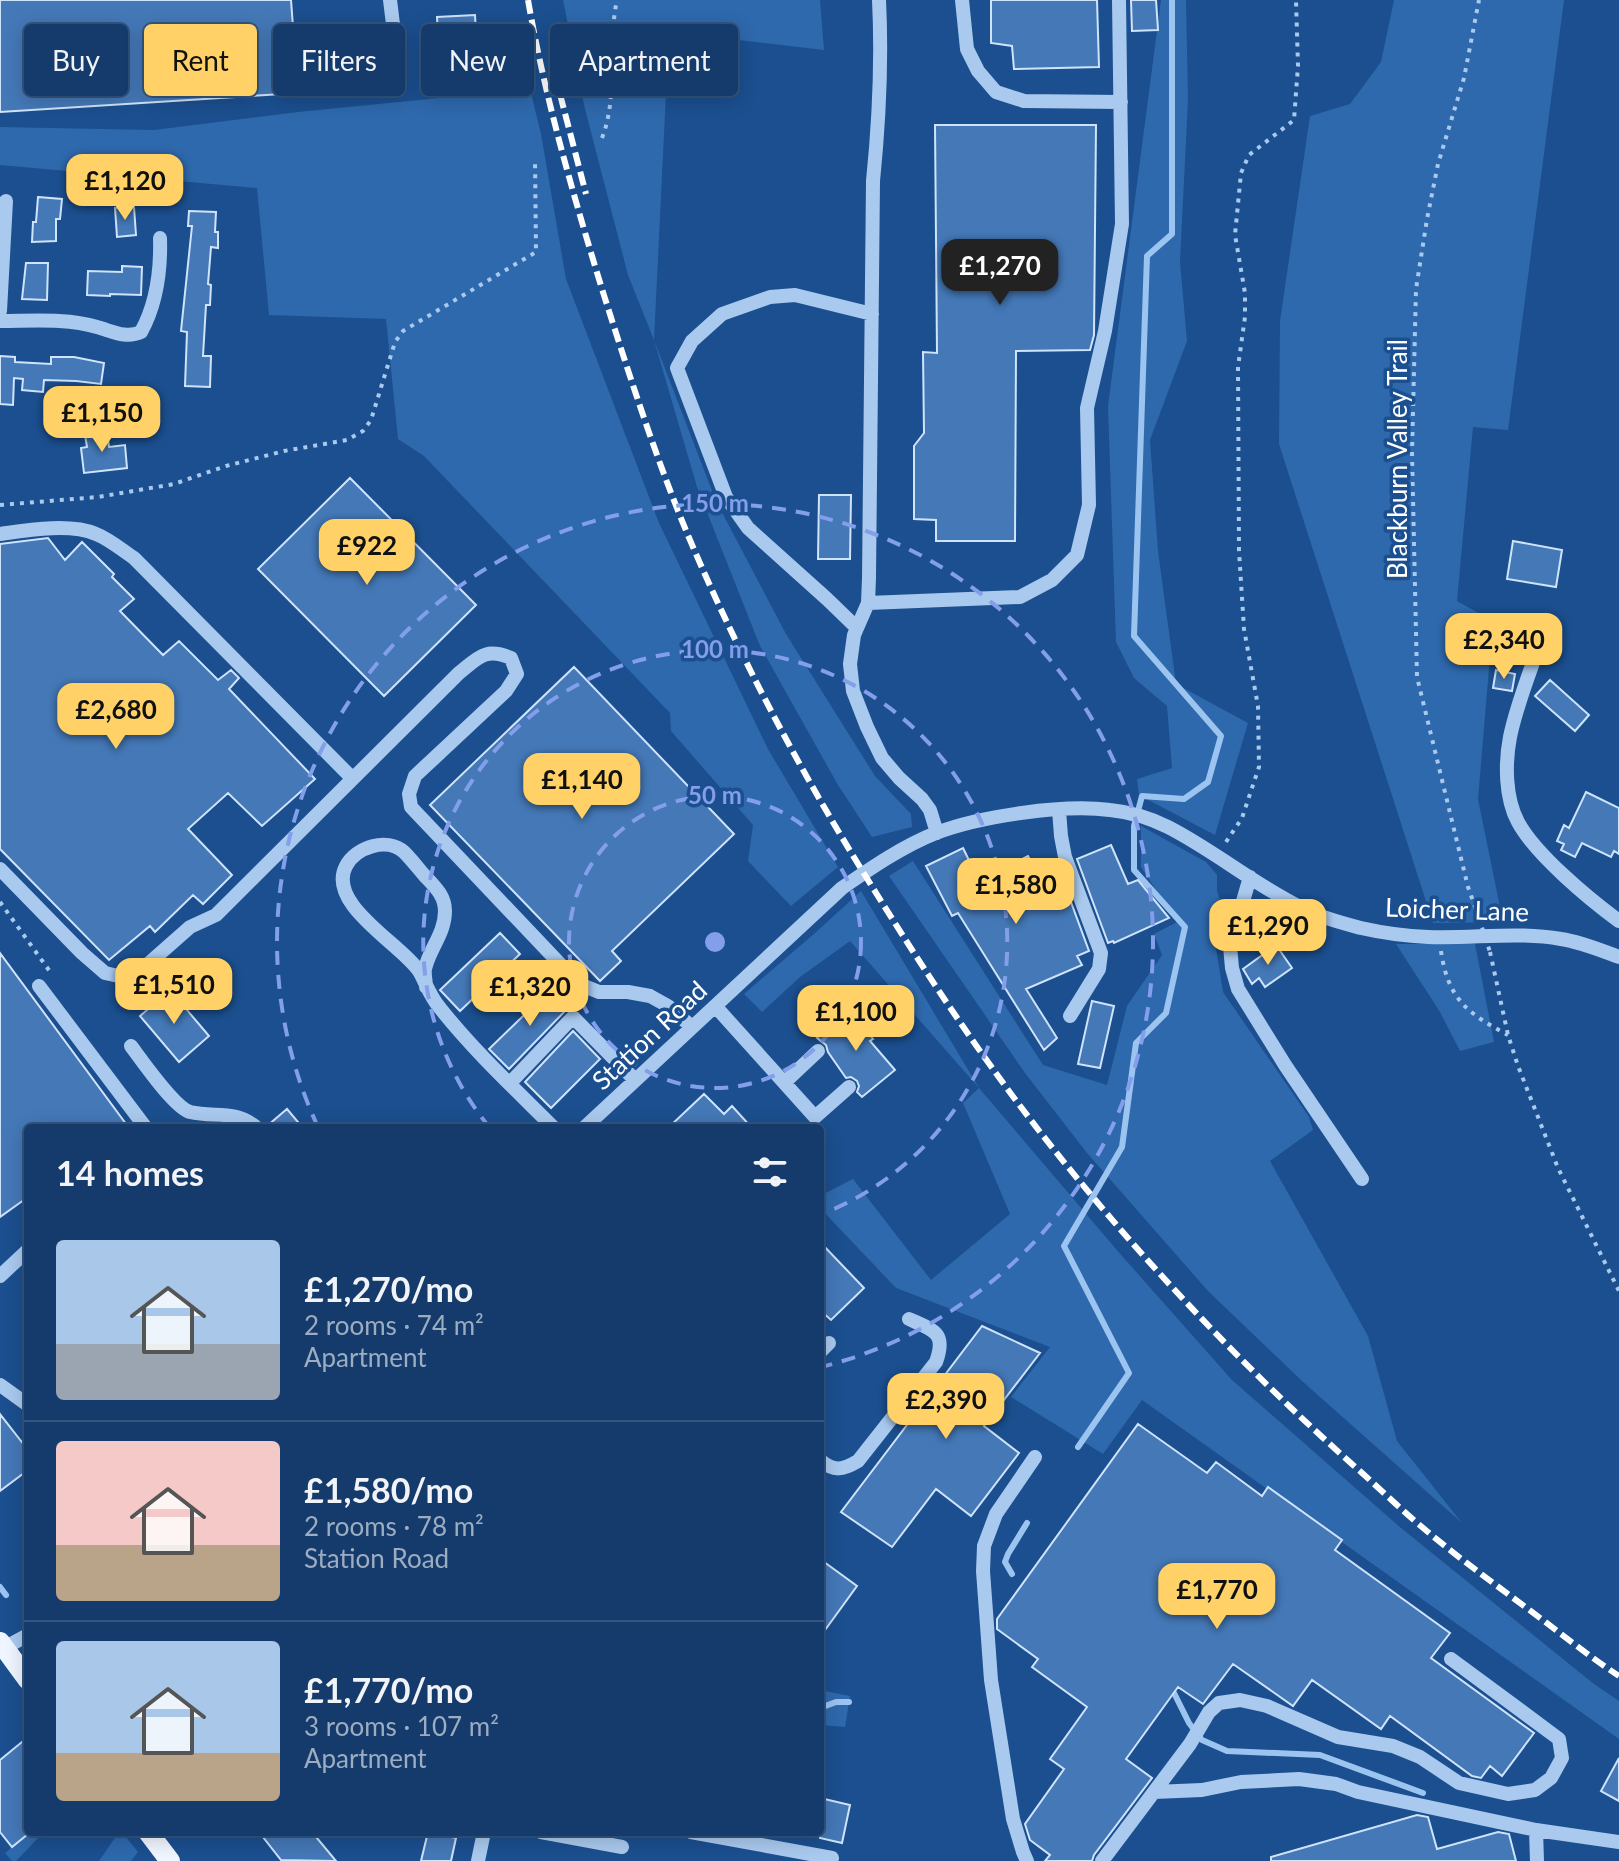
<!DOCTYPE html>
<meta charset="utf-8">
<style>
:root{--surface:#143b6b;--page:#214673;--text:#f1f3f6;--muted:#9dadc1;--line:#33557e;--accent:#ffd166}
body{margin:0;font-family:Lato,sans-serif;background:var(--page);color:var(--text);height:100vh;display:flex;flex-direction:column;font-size:30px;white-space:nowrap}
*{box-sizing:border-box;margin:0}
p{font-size:26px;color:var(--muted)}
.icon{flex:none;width:44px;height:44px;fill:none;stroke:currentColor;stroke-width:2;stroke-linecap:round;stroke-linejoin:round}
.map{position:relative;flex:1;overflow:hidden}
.drawer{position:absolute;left:24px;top:1124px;width:800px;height:712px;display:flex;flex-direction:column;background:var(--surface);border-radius:8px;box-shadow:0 4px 20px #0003,0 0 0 2px var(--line)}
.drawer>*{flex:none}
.top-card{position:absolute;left:24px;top:24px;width:800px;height:72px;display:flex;gap:16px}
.price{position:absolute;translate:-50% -68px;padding:0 18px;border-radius:16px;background:var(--accent);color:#111;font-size:26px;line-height:52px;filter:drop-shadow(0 2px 4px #0008)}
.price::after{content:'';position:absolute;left:50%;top:48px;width:24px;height:18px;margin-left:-12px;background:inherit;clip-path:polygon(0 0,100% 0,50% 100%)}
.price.on{background:#222;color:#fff}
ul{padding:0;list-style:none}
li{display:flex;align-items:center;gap:24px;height:200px;padding:0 32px}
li+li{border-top:2px solid var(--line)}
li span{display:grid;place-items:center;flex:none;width:224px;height:160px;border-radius:8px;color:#555}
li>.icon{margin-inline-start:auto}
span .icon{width:96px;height:96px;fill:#fffc;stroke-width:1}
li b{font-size:34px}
h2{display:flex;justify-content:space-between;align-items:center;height:96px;padding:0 32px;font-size:34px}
.pill{padding:0 28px;border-radius:8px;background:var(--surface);box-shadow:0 4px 20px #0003,0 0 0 2px var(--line);font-size:28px;line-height:72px}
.pill.on{background:var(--accent);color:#111}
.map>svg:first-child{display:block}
.green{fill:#2e69ad}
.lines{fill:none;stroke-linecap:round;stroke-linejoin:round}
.stream{stroke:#9cc4f0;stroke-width:6}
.building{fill:#4478b7;stroke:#cfe3fa;stroke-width:2}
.path{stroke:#a9c9ee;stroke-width:4;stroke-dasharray:4 6;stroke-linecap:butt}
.minor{stroke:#a9c9ee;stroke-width:14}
.major{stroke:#f0f6ff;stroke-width:20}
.rail{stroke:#fff;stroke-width:6;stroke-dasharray:14 6;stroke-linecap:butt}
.path-bridge{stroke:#a9c9ee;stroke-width:4;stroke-dasharray:4 6;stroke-linecap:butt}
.ring{fill:none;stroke:#839eea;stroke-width:4;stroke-dasharray:14 10}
.labels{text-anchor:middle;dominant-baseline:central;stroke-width:7;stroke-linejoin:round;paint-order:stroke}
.street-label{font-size:26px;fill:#fff;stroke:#1b4f8f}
.centre{fill:#839eea;stroke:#1b4f8f;stroke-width:4}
.ring-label{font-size:24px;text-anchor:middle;font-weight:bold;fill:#839eea;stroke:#1b4f8f;stroke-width:7;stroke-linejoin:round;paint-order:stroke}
</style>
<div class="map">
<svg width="1619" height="1861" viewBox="0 0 1619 1861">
<rect width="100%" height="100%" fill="#1b4f8f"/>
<path class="green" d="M563,0h257l4,50 -155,-18 -15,308 62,161 70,133 89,142 36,38 1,13 -40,10 -34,-52 -78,-139 -63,-159 -43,-147 -26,-65 -43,-166z
M1161,0h25l2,100 -8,162 7,79 -37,99 8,111 18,133 72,39 -33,112 -76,-40 -2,-16 35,-11 -5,-62 -33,-28 -18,-36 -8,-236z
M1394,0h170l-56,430 -35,-3 -16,174 36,20 -15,178 25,123 -70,1 -154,-479 1,-123 30,-205 40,-12 31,-42z
M530,89l11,45 25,145 93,244 109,226 70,118 -47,39 -43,-45 5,-36 -82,-94 -1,-18 -246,-257 -26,-17 -12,-120 -117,-4 -12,-127 -257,-23v-38l154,3 144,-18z
M1141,826l65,36 11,13v16l8,23 -9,34 7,44 86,125 4,13 -43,31 98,175 29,105 65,82 -160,-142 -94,-90 -121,-138 -62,-80 -136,-197 24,-15 130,204 64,20 20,-79 35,-51 -8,-21 23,-12 -36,-55z
M861,891l118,197 143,168 110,124 169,148 193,156 25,17v38l-477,-339 -39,54 -92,-57 39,-50 -154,-59 -76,-80v-12l33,-17 78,101 79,-66 -47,-111 16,-15 -129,-147 -50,36 -38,35 -18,-18 71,-61z
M1396,944h79l19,98 -34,9 -20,-39z
M820,1690l30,6 -5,31 -25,-2z
M31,1832h19l-3,4 -4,-3 -27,28h-4l-7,-8z
M119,1832h3l16,20 -7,9h-32z"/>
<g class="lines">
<path class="stream" d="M1078,1447l51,-74 -65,-127 58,-99 14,-104 30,-30 19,-86 -51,-57v-44l8,-30 42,3 24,-17 13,-46 -87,-100 13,-380 25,-22v-234
M1012,1574l-7,-12 3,-8 19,-31
M0,1587l6,8
M1174,1693l15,30 13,17 25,11 93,4 103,38
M820,1708l16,-6h13"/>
</g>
<path class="building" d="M0,0h291l7,93 -298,19z
M991,0h106l2,67 -85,2 -2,-23 -21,-3z
M1131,0h25l2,30 -26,1z
M475,15l2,38 -38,2 -2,-38z
M935,125h161l-2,210 -4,15 -74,1 -1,190h-79v-21l-22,-1v-73l10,-13 -1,-81 14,1z
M38,197l24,2 -2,20h-4v22l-24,1 1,-20h3z
M134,207l2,28 -19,2 -2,-29z
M189,211l27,1 -1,20h3v16l-7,-1 -3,37 3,1 -1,20h-4l-3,51h8l-1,31 -25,-1 2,-54 -6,-1 11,-105h-4z
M26,263h22l-1,37 -25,-1z
M122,266l20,1 -1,28 -31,-1v2l-23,-1 1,-24 34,1z
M0,356l15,1v5l36,2v-7h23l30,6 -3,21 -25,-3 -32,-1 -1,12 -21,-2 1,-11 -9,-1 -1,27 -13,-1z
M107,432l2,15 16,-2 2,23 -43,5 -3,-25 6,-1 -2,-12z
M350,478l126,127 -92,91 -126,-127z
M819,495h32l-1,64h-32z
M48,538l17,22 17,-18 32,32 -2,3 22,22 -14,12 43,44 16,-14 39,39 13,-10 8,8 -10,11 86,90 -53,47 -34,-33 -40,36 44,46 -29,29 -10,-9 -38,37 -5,-6 -41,34 -109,-111v-305z
M1513,541l49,9 -6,37 -49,-8z
M574,667l160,167 -122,117 9,10 -21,20 -170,-176z
M1496,670l19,4 -3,17 -19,-3z
M1550,680l39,35 -14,16 -40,-35z
M1586,792l33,16v46l-5,-3 -3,6 -29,-14 -7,14 -14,-7 3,-6 -7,-3 7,-16 5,3z
M1111,845l17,39 10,-4 31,38 -55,25 -1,-2 -5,2 -31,-84z
M963,848l16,33 49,-25 9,18 21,-7 31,84 -12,5 5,9 -56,24 31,49 -13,12 -86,-137 -6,3 -26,-50z
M500,933l20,21 -60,57 -20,-21z
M1276,945l16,23 -27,19 -6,-9 -7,6 -9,-15z
M0,953l129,175h-101v69l-28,20z
M552,988l20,19 -6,3 -57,59 -20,-20z
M170,990l39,46 -30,26 -39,-46z
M1092,1001l22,5 -14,62 -22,-4z
M852,1011l21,28 -3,2 25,29 -33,27 -5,-5 2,-6 -2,-5 -6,-4 -5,1 -18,-26 -2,-7 -9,-7z
M573,1031l27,28 -49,49 -26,-26z
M704,1094l20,20 8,-8 20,22h-84z
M287,1109l16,19h-36v-2z
M820,1242l44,46 -33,32 -11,-10z
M982,1326l58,27 -56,73 35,27 -48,63 -35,-27 -44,58 -51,-35z
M0,1414l28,36v20l-28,21z
M1138,1424l69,49 9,-11 46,34 6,-9 74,53 -7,10 115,83 -19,25 103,75 -32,43 -12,-10 -9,12 -9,-2 -82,-60 -9,13 -69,-49 -19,26 -60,-42 -30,40 -25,-17 -52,72 26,19 -58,77 -2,6h-47l5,-6 -20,-15 -5,-16 39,-55 -14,-10 37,-52 -55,-40 6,-8 -41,-30v-10z
M820,1559l37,27 -37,51z
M28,1737v97l-16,13 -12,-15v-72z
M1619,1758v43l-18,-10z
M820,1798l30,7 -8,38 -22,-5z
M1417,1815l11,2 9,32 61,-17 11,2 7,27h-245v-4z
M259,1832h53l24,29 -55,-1z
M428,1832l28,6 -5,23h-30z"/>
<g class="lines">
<path class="path" d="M602,138c17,-44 5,-93 15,-138
M0,505l98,-8 76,-13 52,-18 58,-15 63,-11 16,-9 8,-11 24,-78 8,-11 133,-79 -1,-93
M1226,842l16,-24 17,-51 -1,-61 -14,-77 -5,-78 -1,-184 7,-50v-24l-10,-58 6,-62 8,-18 45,-35 4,-54 -2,-66
M0,902l51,71
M1479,918l-11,-31 -51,-210 -5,-224 4,-164 11,-70 11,-55 26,-86 15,-78
M1441,951c7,48 26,62 67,84
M1490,952l18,83 10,31 40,102 61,123"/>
<path class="minor" d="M390,0l7,57
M879,0c3,60 0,122 -6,181l-4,397 -1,25 -14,32 -4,29 3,27 14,36 15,31 17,20 23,21 8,11 7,23
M962,0l5,49 11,22 18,21 28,9 97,1
M0,311l6,-110
M0,321c32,0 67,-3 97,6 15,4 29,12 44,5 16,-29 20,-61 19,-94
M0,534c28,-4 70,-11 96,0 13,5 26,16 38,24l218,220
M868,603l152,-6 32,-17 25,-25 12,-50 -2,-97 18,-77 17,-107 -3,-224
M857,628l-30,-29 -79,-71 -22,-31 -49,-129 15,-27 30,-27 48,-17 25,-2 77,19
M1542,637c-11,33 -25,66 -32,100 -5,26 -5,61 8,85 17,32 71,77 101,99
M1059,810l2,26 4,21 36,96 -2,16 -29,47
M0,869l82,84 23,20 18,4 16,-5 51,-45 26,-12 243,-242c19,-15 26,-26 52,-15l6,16 -11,17 -91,85 -6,18 2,13 168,177 20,8h29l22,4 18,10 24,21
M1250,877l-20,69 2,22 6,21 47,76 77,114
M39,986l107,142
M426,987c0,-6 -2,-13 -1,-18 4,-20 20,-35 20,-58 0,-16 -11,-25 -21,-36 -6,-7 -13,-16 -20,-23 -17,-15 -48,-5 -58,14 -20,38 55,78 73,105 7,12 11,26 21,37 34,43 75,81 114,120
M716,1007l99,110 34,-30
M131,1046c12,16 43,61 59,66 25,6 45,-3 67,16
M785,1082l33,-31
M510,1083l63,-66 62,63
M584,1128l258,-240c29,-20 61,-42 94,-55 45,-17 127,-29 174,-23 20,2 40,8 58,17 47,24 88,59 136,82 18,9 38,14 57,19 22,5 44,8 67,9 44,2 89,-6 133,2 20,3 39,11 58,18
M0,1276l28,-26
M820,1352l9,-9
M0,1385l28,20
M820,1460c14,12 23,10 38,1l78,-99c11,-30 -3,-32 -27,-43
M4,1648l24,-13
M1154,1792l48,-2 39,-8 58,-3 37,5 22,8 178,38 83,12
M1536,1830l1,31
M541,1832l81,15
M691,1832l141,26
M478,1861l6,-29
M1027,1861l-4,-9 -10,-33 -22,-139 -8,-109 1,-25 12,-32 39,-57
M1102,1861l88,-117 19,-32 10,-9 21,-3 27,6 71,31 55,9 27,11 39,26 49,11 27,-4 16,-12 11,-20 -3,-19 -108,-80"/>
<path class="major" d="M0,1642l28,38
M148,1832l22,29"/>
<path class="rail" d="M528,0c17,98 45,194 74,289 26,82 52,164 85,244 52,123 115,242 186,355 60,97 123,191 195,279 87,107 182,206 285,298 23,20 45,42 69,62 34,29 70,55 106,82 30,22 59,46 91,67
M555,75l31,119"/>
<path class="path-bridge" d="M1479,918l11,34"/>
</g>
<g class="ring">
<circle cx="715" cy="942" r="146"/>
<path d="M490 1128A292 292 0 1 1 822 1214"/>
<path d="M318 1127A438 438 0 1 1 821 1367"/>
</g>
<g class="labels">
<g class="street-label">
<text transform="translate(1397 459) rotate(-90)">Blackburn Valley Trail</text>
<text transform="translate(1457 909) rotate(2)">Loicher Lane</text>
<text transform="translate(649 1035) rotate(-43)">Station Road</text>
</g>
</g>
<circle cx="715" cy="942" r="12" class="centre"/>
<g class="ring-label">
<text x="715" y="512">150 m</text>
<text x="715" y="658">100 m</text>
<text x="715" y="804">50 m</text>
</g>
</svg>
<b class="price" style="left:125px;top:222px">£1,120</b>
<b class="price on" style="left:1000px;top:307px">£1,270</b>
<b class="price" style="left:102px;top:454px">£1,150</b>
<b class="price" style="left:367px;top:587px">£922</b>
<b class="price" style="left:1504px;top:681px">£2,340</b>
<b class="price" style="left:116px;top:751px">£2,680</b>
<b class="price" style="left:582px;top:821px">£1,140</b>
<b class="price" style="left:1016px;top:926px">£1,580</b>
<b class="price" style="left:1268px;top:967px">£1,290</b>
<b class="price" style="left:174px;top:1026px">£1,510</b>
<b class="price" style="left:530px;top:1028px">£1,320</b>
<b class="price" style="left:856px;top:1053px">£1,100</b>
<b class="price" style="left:946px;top:1441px">£2,390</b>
<b class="price" style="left:1217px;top:1631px">£1,770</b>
<div class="top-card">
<a class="pill">Buy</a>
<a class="pill on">Rent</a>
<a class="pill">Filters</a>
<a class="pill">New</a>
<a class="pill">Apartment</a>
</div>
<section class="drawer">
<h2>14 homes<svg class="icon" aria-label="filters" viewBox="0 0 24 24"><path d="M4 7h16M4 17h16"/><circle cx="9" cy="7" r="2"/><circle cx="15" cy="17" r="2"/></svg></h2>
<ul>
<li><span style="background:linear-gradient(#a9c7e8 65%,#9aa5b1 0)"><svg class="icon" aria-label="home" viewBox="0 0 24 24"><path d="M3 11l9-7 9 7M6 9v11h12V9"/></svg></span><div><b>£1,270/mo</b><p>2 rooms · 74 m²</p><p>Apartment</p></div></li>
<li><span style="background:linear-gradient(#f6c9c9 65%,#b9a48a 0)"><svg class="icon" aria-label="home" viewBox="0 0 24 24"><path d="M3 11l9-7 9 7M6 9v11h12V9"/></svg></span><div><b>£1,580/mo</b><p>2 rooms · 78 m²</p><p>Station Road</p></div></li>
<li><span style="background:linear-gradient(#a9c7e8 70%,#b9a48a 0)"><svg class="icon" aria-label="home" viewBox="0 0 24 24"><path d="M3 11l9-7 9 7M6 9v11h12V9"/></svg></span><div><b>£1,770/mo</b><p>3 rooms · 107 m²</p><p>Apartment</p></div></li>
</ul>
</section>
</div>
